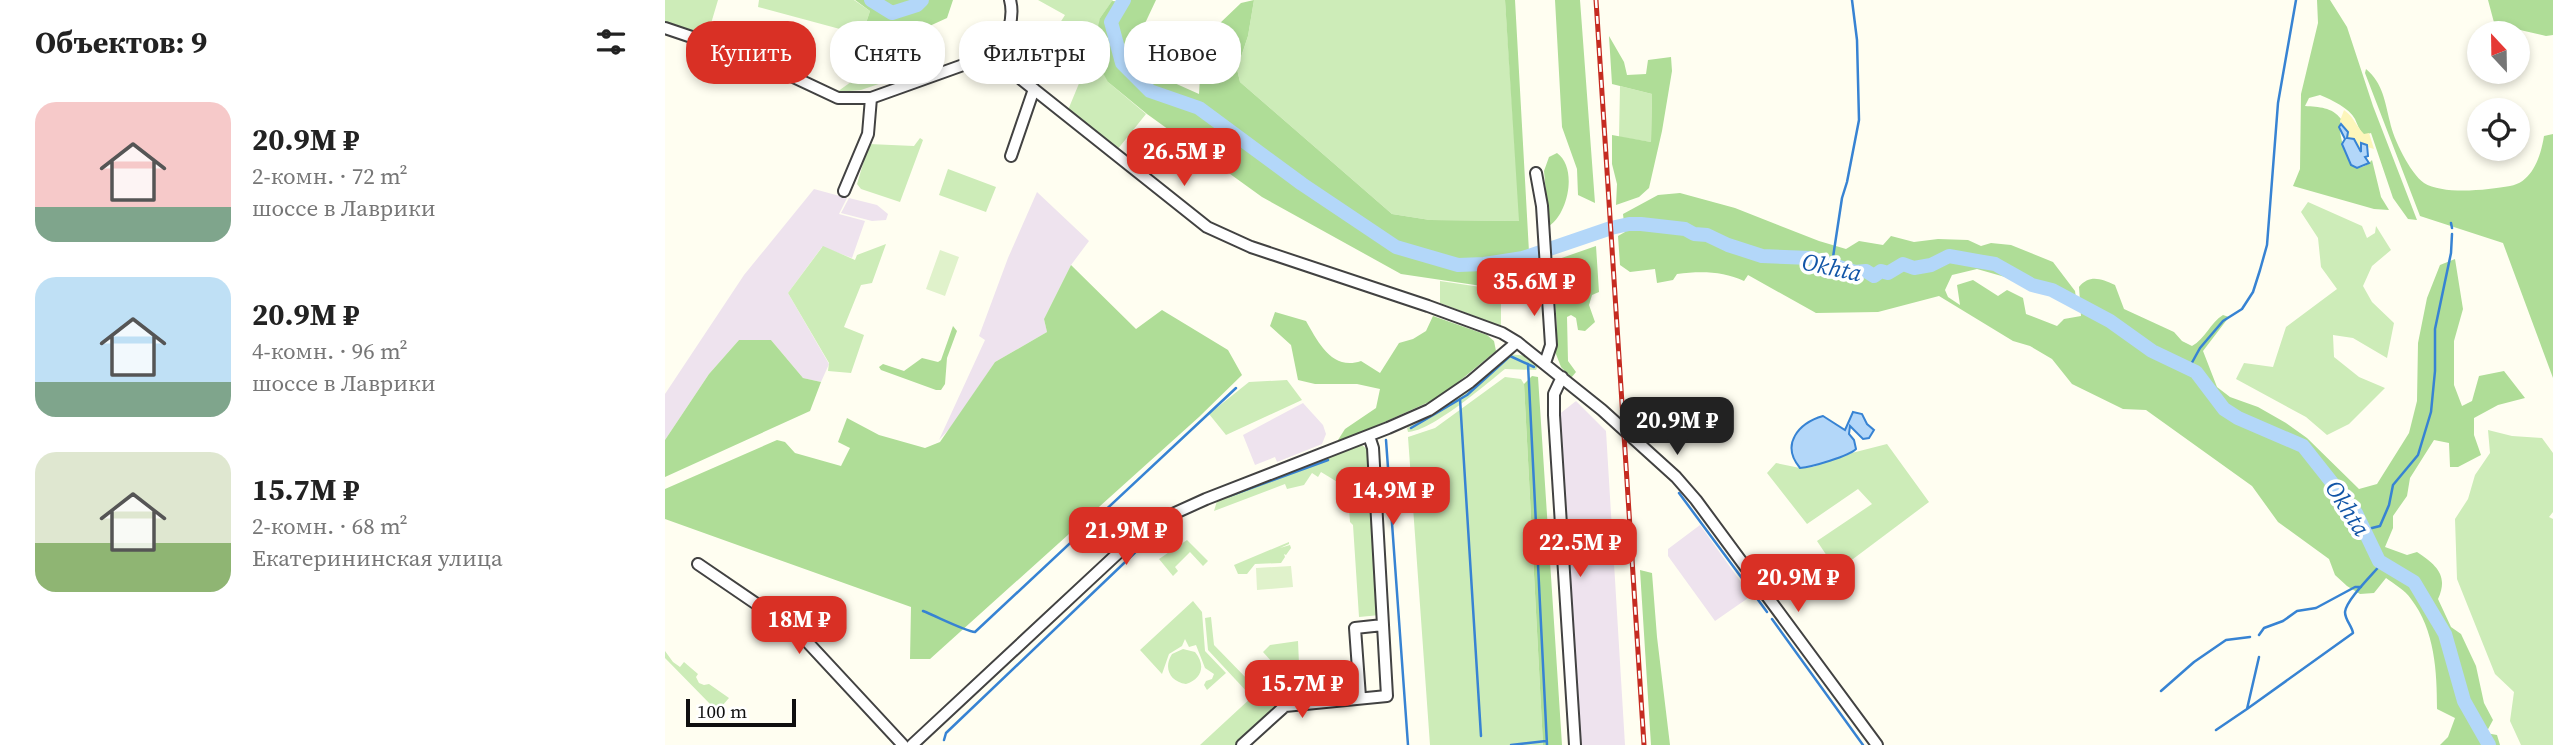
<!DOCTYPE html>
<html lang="ru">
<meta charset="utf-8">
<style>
:root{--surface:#fff;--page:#f6f6f6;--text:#222;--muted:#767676;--accent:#d93025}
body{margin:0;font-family:"Source Serif 4",serif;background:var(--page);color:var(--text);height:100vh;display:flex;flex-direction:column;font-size:26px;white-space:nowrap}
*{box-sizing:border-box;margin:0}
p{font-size:23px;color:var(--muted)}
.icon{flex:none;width:38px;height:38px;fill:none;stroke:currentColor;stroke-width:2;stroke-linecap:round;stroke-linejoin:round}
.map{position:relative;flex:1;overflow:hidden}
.sheet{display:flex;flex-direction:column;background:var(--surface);width:665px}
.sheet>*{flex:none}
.guide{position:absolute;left:21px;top:21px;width:665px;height:63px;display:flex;gap:14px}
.needle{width:46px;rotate:338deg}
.fabs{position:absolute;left:1802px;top:21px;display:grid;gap:14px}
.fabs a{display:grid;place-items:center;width:63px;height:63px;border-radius:50%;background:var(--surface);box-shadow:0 4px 10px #0003;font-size:35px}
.scale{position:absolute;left:21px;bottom:18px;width:110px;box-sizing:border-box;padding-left:7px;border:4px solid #0f0f0f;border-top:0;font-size:19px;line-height:24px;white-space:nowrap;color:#0f0f0f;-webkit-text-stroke:5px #fff;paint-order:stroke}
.price{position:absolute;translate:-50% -60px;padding:0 16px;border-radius:14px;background:var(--accent);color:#fff;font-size:23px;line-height:46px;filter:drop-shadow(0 2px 4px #0008)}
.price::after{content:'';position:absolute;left:50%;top:42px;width:21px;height:16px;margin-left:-10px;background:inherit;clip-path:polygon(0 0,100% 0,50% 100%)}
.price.on{background:#222;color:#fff}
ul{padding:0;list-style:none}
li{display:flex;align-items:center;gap:21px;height:175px;padding:0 35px}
li span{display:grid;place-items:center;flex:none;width:196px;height:140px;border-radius:21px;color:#555}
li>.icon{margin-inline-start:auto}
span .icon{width:84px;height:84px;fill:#fffc;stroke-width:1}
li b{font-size:30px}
h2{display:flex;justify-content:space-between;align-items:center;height:84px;padding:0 35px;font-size:30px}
.tag{padding:0 24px;border-radius:28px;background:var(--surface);box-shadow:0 4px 10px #0003;font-size:24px;line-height:63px}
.tag.on{background:var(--accent);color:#fff}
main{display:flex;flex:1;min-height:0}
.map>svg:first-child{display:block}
.industrial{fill:#eee3ee}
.green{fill:#cdecb8}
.forest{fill:#afdd97}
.sand{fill:#fdf6bb}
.pitch{fill:#e0f2cb}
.water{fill:#b3d7f9;stroke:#3783d3;stroke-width:2}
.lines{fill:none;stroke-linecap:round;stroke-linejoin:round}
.stream{stroke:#3783d3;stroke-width:2.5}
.river{stroke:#b3d7f9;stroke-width:14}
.minor-casing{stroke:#424242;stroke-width:14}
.minor{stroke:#fff;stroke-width:10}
.rail-casing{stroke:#c52b21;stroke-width:5}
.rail{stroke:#fff;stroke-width:2.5;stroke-dasharray:8;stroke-linecap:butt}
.labels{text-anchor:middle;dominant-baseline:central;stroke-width:7;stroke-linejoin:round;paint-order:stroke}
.water-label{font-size:24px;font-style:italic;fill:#1255a7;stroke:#fff}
</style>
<main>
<section class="sheet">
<h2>Объектов: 9<svg class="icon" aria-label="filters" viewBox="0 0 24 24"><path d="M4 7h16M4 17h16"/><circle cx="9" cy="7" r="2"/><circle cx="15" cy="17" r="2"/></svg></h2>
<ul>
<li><span style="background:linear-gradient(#f6c9c9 75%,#7fa58c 0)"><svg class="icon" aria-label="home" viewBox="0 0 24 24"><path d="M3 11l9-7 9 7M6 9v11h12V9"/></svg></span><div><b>20.9M ₽</b><p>2-комн. · 72 m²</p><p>шоссе в Лаврики</p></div></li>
<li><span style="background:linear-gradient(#bfe0f5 75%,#7fa58c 0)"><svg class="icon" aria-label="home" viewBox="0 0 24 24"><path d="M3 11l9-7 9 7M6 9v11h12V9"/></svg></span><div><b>20.9M ₽</b><p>4-комн. · 96 m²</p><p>шоссе в Лаврики</p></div></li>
<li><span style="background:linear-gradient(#dfe7d0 65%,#8fb573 0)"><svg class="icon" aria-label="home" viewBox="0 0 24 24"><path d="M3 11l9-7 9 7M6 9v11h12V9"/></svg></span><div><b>15.7M ₽</b><p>2-комн. · 68 m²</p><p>Екатерининская улица</p></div></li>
</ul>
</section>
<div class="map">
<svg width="1888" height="745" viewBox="0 0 1888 745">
<rect width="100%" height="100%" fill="#fffef1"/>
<path class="industrial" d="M149,189l33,9 -8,16 26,7 -13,37 -30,-11 -34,46 41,71 -8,18 -18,-4 -32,-38h-32l-30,34 -44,66v-46l79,-119z
M372,192l52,49 -18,24 -27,54 3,13 -52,30 -43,64 -13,14 46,-100 -6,-4 29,-78z
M184,198l28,7 11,9 -2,6 -14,1 -31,-8z
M911,401l30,30 19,314h-46l-22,-329z
M638,403l20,22 3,9 -4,10 -45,18 -2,-5 -20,8 -12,-30z
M1035,525l51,71 -36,25 -47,-65v-7z"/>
<path class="green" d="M0,0h53l-11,37 -42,-15z
M94,0h95l16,11 -6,18 11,20 23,-3 17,-13 25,11 2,6 -10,16 -71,24 -24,2 18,-13 10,-16 -16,-8 7,-13 -5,-10 -93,-25z
M373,0h75l-13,18 8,64 38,32 -29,36 -49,-40 17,-41 -22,-13 -3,4 -16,-12 21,-33z
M589,0h251l15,221 -90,-1 -38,-6 -152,-132 -3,-13 11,-33z
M955,86l32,8 -1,48 -32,-5z
M255,138l3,2 -23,62 -39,-13 -4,-5 12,-40 45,2z
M283,169l48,18 -10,25 -47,-17z
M1643,202l54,24 5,12 8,-5 1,-7 15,24 -19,16 -9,20 9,16 22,21 -7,35 -34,-20 -20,-3 1,22 25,20 26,11 -36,36 -22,11 -21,-18 -70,-38 8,-16 29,4 13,-40 51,-38 -16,-22 -3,-29 -17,-26z
M221,244l-14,39 -11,2 -17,42 20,8 -13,38 -23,-2 1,-8 -41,-70 35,-47 32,14 2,-5z
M775,281l61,9v36l-61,-23z
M843,354l20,2 8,5 1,7 -1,2 -31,-1c-20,16 -73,62 -97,63l-1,-4 36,-20z
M840,377l16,2 3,5 19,361h-113l-22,-308 27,-9z
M622,380l15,20 -76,35 -17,-21 40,-32z
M1823,430l24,6 30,2 11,15v59l-4,5 4,2v226h-32l-11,-24 4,-29 -19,-18 -38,-95 -2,-60 13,-20 7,-24 15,-22z
M1222,444l42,58 -92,69 -20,-30 55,-37 -14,-15 -51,35 -40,-51 9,-10 24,5 13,-1 27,-11z
M697,445l6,5 12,165 -21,2 -6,-92 -3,-3 -2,-27 -5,-6 1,-3 -23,-14 -3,5 -6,-4 -8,12 -17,4 -2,-5 -71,27 3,-10z
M522,540l21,21 -5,5 -13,-14 -15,15 3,4 -5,5 -14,-17z
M624,542v2l-9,4 10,-3 1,3 -5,7 -2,-1 1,3 -4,6 -26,1 -8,10h-9l-4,-9z
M528,601l9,11 3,39 21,22 -19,17 -3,-5 2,-4 6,-2 2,-5 -9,-6 -9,-23 -7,2 -4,-8 -3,7 -13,8 -7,20 -22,-24z
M546,617l3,28 38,39 2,5 -5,5 -41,-44 -3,-32z
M633,641l1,23 -2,3 44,-3 2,34 -62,6 -44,41h-37l80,-74 -17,-19 7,-7z
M518,649l12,3c11,13 7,27 -9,32 -16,-2 -23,-16 -14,-30z
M0,651l8,11 7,5 4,-5 14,12 -2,3 3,6 5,2 5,-1 20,14 -7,8h-10l-47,-48z"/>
<path class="forest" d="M190,0h98l-6,18 -35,16 -14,11 -23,3 -11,-19 6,-18z
M460,0h31l-16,34 -2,21 14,18 47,21 1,-17 13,-19 5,-33 23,-22 13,-3 -6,36 -11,33 3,13 152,132 38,6 89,1 -14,-221h10l16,288 -29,1 -101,-15 -139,-77 -115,-83 -39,-32 -10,-18 -1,-33 3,-13 12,-17 15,1z
M890,0h25l15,203 -17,-8 -1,-26 -15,-42z
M1652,0h13l17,27 26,79 44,114 -9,-1 -15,-21 -22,-65 -7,2c-5,-6 -6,-9 -9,-16 -6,-11 -23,-19 -35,-24l-11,3 -4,8c14,1 27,1 36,13 -4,15 4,32 10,46 9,5 14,2 21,-5l9,37 8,13 -15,-1 -81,-23 7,-17 1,-75 17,-71z
M1823,0h65v35l-7,1 -26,-6h-24z
M944,36l15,26 3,13 19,-1 2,-14 23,-3 1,14 -10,60 -13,57 -10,9 -23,8 1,-21 -5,-20v-29l39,7 1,-48 -40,-10z
M1701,69c17,14 19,33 24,53 3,16 20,51 34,61 19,12 64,7 86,3 23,-4 31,-31 34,-50l9,-2v244l-50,-135 -83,-27 -55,-143z
M892,153c21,15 11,61 -8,73l-5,-55 5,-14z
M1015,193l55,15 84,33 27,8 13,-8 24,4 8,-9 23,6 24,-3 30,1 13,6 10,-3 20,2 42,17 22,29 2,14h-6l-66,-28 -28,-8 -25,6 -7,15 3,7 12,8 -3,-20 16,-5 25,16 9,-6 16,8 3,16 31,12 7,-7 17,-3 -2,-29c11,-13 22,-8 36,-2l9,24 50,23 8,9 10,5c13,-7 18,-23 31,-31l6,2 -26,34 14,36 13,10 28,10 28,16 21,15 52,51 18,-5 32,-51 8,-32 1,-58 9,-45 13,-33 15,-6 8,50 -9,32v44l8,21 10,-5 7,-25 25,-5 21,27 -27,7 -24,13v17l7,20 -23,12h-8l-1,-24 -15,-3 -24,38 -3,18 -14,20v12l-8,19 22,8 10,-3c19,13 32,23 21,47l13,28 10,7 15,32 8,37 9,17 -7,13 11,2 3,10h-60l8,-8 7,-19 -18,-9c0,-37 -2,-79 -26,-110 -6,-9 -17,-15 -25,-21l-12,15 -14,1 -13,-8 -12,-11 -6,-16 -51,-37 -26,-36 -106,-76 -23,-1 -51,-25 -20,-25 -22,-13 -17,-5 -74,-45 -61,16 -62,1 -68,-38 -4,6c-21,-10 -44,-10 -67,-7l-4,6 -16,3 -2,-14 -25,3 -10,-7 -2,-29 7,-4 -2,-18 35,-19z
M931,246l3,46 -7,3 -3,10 6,17 -10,9 -7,-1 -2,-12 -5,-3 -4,2 1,44 8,11 -5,6 -10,-11 -7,-18 3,-19 -4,-69z
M406,265l65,64 26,-19 66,40 14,25 -43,42 -269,242h-20l1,-52 -246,-88v-30l112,-49 8,2 10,11 46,13 9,-18 -12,-6 9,-24 32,17 46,13 15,-6 55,-80 52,-30 -3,-13z
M610,312l31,9c12,21 26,50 55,40l19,12 19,-30 14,-4 13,-8 7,-15 54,19 7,6 2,10 -56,46 -100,45 -2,-2 7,-11 31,-21 4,-19 -23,-5h-42l-17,-4 -7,-35 -21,-19z
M288,326l4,5 -10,27 -2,26 -4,6h-5l-55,-20 -2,-3 4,-3 21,7 18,-13 16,4 3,-2z
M74,340h32l32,38 18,4 -11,29 -145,66v-37l44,-66z
M867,376l6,1 24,368h-19l-19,-361z
M975,570l12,3 5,64 13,108h-19z"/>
<path class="sand" d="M1679,110c10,7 12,16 20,24l5,-1 5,16 -13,-4 1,8 -6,-10 -9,-5 1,-6 -8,-11z"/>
<path class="pitch" d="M275,250l19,7 -14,39 -19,-7z
M626,566l2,21 -36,3 -1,-22z"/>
<path class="water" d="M1676,124l7,8 -1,6 7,1 7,13v-9l6,2 1,11 -3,1 4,6 -12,5 -6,-3 -9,-21 3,-5 -6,-12z
M1188,412l9,2 5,10 7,6 -5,8 -6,1 -13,-13 -1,8 5,6 2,9c-7,7 -44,18 -56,19 -20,-24 -1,-45 23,-52l22,14z"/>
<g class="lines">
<path class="stream" d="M1786,223l1,5
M1167,264l10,-66 5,-16 12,-62 -2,-80 -5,-40
M863,364l19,381
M1524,368l11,-20 23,-27 19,-12 11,-17 7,-22 7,-25 11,-142 18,-103
M795,399l21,337
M746,428l56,-33 43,-39 24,11
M721,440l22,305
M1014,493l68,92
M564,496l99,-36
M1696,522l7,7 12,-3 9,-21 4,-20 25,-30 13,-43 4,-41v-42l16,-76 1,-19
M1088,593l14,19
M258,611c13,5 42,20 52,21l261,-244
M1107,619l91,126
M1594,635l5,-7 19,-7 14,-10 19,-3 39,-21h6
M1496,691l33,-29 32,-22 24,-3
M1582,709l106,-76c-1,-7 -8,-13 -8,-21 1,-12 28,-38 37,-49
M1551,730l31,-21 12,-52
M279,740l2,-7 220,-210
M846,745l35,-4"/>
<path class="river" d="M206,0l21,13 25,-8 5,-5
M459,0l-13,22 11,41 28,28 49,17 103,76 94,63 62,18 26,-1 39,-6 88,-30 18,-4h12l44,5 9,5 13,1 21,10 34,11 49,2 44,14 11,-1 8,5 7,-5 7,2 15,-9 11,4 17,-3 18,-9 28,5 18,3 37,21 20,5 58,31 42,30 44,21 28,37 14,9 65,28 53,67 23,48 35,21 31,52 19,67 25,44"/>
<defs>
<path id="minor" d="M0,28l86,29 87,41h33l95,-34h28l22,11 191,152 44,20 177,59 74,27 15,9 85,68 74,67 20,23 181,245
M329,64c9,-20 22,-42 16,-64
M346,156l23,-67
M871,173l6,33 9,139 -6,18
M179,191l24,-57 3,-36
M897,377l-8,17v21l21,330
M33,564l101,69 104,112
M695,697l-5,-69 28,-3
M247,745l219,-204 33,-23 42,-19 182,-71 41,-18 41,-28 47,-40
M577,745l43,-39 102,-10 -14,-248 -4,-12"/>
</defs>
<use href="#minor" class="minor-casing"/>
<use href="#minor" class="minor"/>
<defs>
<path id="rail" d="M931,0l48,745"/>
</defs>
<use href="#rail" class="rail-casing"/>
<use href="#rail" class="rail"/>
</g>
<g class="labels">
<g class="water-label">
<text transform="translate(1167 267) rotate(12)">Okhta</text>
<text transform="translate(1683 508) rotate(57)">Okhta</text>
</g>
</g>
</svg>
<div class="fabs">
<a><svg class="needle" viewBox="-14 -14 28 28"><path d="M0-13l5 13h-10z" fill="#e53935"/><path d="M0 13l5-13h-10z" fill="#767676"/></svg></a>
<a><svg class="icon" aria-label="locate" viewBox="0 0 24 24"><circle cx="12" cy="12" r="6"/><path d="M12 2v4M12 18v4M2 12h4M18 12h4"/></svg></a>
</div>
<div class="scale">100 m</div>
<b class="price" style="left:519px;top:188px">26.5M ₽</b>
<b class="price" style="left:869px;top:318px">35.6M ₽</b>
<b class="price on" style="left:1012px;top:457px">20.9M ₽</b>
<b class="price" style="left:728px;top:527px">14.9M ₽</b>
<b class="price" style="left:461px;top:567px">21.9M ₽</b>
<b class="price" style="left:915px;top:579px">22.5M ₽</b>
<b class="price" style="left:1133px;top:614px">20.9M ₽</b>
<b class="price" style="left:134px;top:656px">18M ₽</b>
<b class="price" style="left:637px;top:720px">15.7M ₽</b>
<div class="guide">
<a class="tag on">Купить</a>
<a class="tag">Снять</a>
<a class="tag">Фильтры</a>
<a class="tag">Новое</a>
</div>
</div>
</main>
